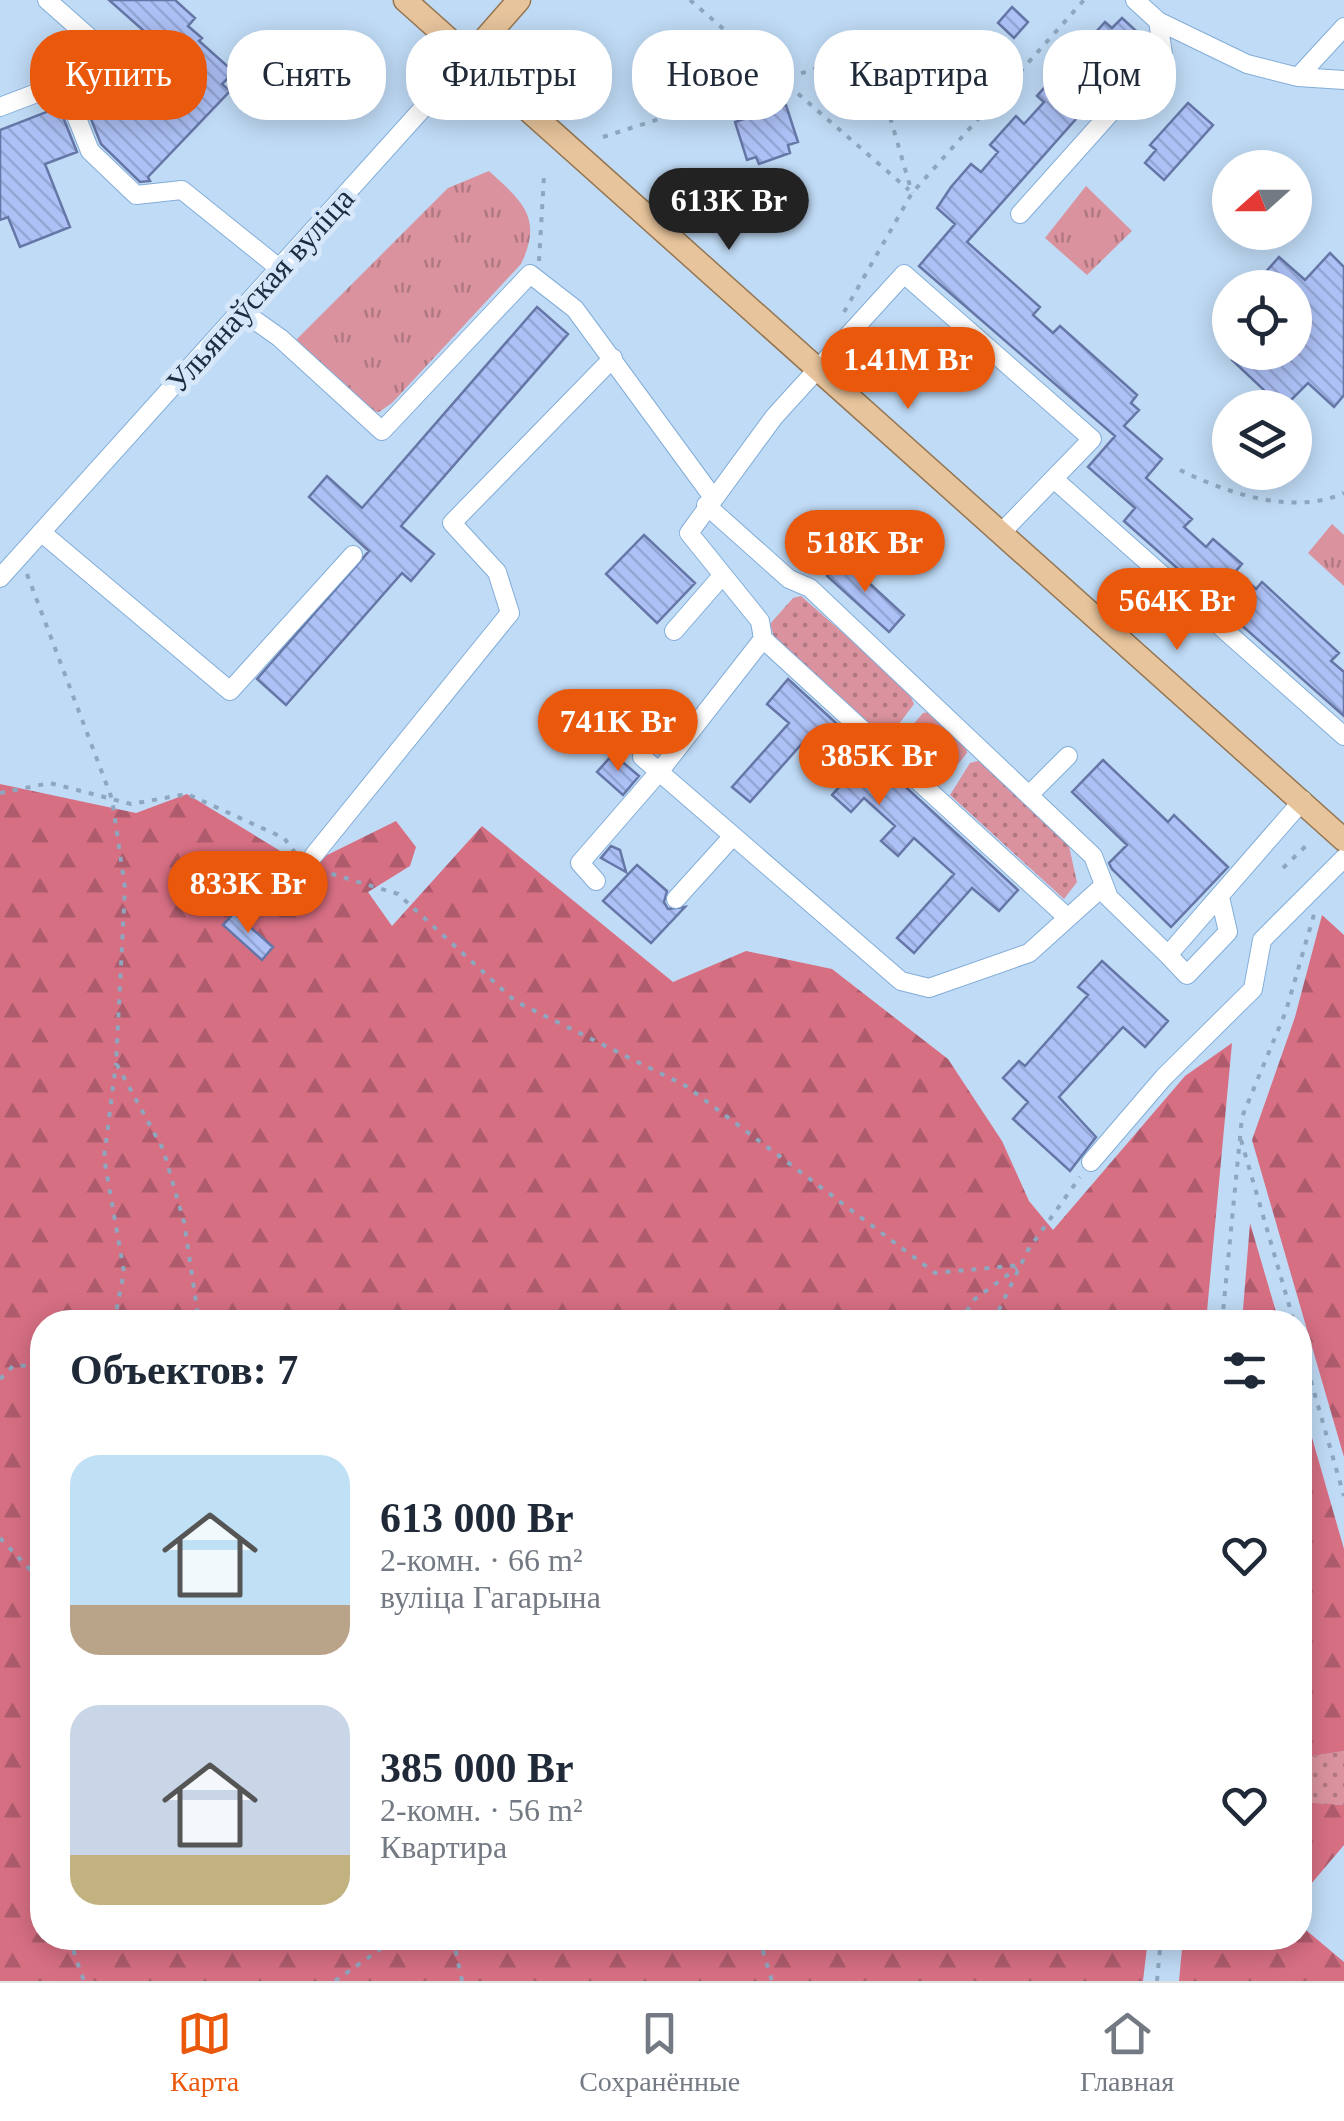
<!DOCTYPE html>
<html lang="ru">
<meta charset="utf-8">
<style>
:root{--surface:#fff;--page:#f6f6f7;--text:#1f2937;--muted:#747a83;--line:#e0e1e3;--accent:#ea580c}
body{margin:0;font-family:"Times New Roman",serif;background:var(--page);color:var(--text);height:100vh;display:flex;flex-direction:column;font-size:38px;white-space:nowrap}
*{box-sizing:border-box;margin:0}
p{font-size:32px;color:var(--muted)}
.icon{flex:none;width:55px;height:55px;fill:none;stroke:currentColor;stroke-width:2;stroke-linecap:round;stroke-linejoin:round}
.map{position:relative;flex:1;overflow:hidden}
.drawer{position:absolute;left:30px;top:1310px;width:1282px;height:640px;display:flex;flex-direction:column;background:var(--surface);border-radius:40px;box-shadow:0 5px 25px #0003}
.drawer>*{flex:none}
.hud{position:absolute;left:30px;top:30px;width:1285px;height:90px;display:flex;gap:20px}
.needle{width:65px;rotate:249deg}
.fabs{position:absolute;left:1212px;top:150px;display:grid;gap:20px}
.fabs a{display:grid;place-items:center;width:100px;height:100px;border-radius:50%;background:var(--surface);box-shadow:0 5px 25px #0003;font-size:50px}
.price{position:absolute;translate:-50% -85px;padding:0 22px;border-radius:35px;background:var(--accent);color:#fff;font-size:32px;line-height:65px;filter:drop-shadow(0 2px 5px #0008)}
.price::after{content:'';position:absolute;left:50%;top:60px;width:30px;height:22px;margin-left:-15px;background:inherit;clip-path:polygon(0 0,100% 0,50% 100%)}
.price.active{background:#222;color:#fff}
ul{padding:0;list-style:none}
li{display:flex;align-items:center;gap:30px;height:250px;padding:0 40px}
li span{display:grid;place-items:center;flex:none;width:280px;height:200px;border-radius:30px;color:#555}
li>.icon{margin-inline-start:auto}
span .icon{width:120px;height:120px;fill:#fffc;stroke-width:1}
li b{font-size:42px}
h2{display:flex;justify-content:space-between;align-items:center;height:120px;padding:0 40px;font-size:42px}
.chip{padding:0 35px;border-radius:40px;background:var(--surface);box-shadow:0 5px 25px #0003;font-size:35px;line-height:90px}
.chip.active{background:var(--accent);color:#fff}
.dock{display:flex;justify-content:space-around;align-items:center;height:140px;border-top:2px solid var(--line);background:var(--surface);font-size:28px;color:var(--muted)}
.dock a{display:grid;justify-items:center;gap:5px}
.dock .active{color:var(--accent)}
.map>svg:first-child{display:block}
.grass{fill:url(#grass-dots)}
.forest{fill:url(#forest-firs)}
.park{fill:url(#park-tufts)}
.building{fill:url(#building-back-hatch);stroke:#6576a7;stroke-width:2.5}
.lines{fill:none;stroke-linecap:round;stroke-linejoin:round}
.minor-casing{stroke:#82add8;stroke-width:20}
.major-casing{stroke:#957650;stroke-width:25}
.path{stroke:#8ea6be;stroke-width:4;stroke-dasharray:5 8;stroke-linecap:butt}
.minor{stroke:#fff;stroke-width:18}
.major{stroke:#e7c49c;stroke-width:22}
.labels{text-anchor:middle;dominant-baseline:central;stroke-width:10;stroke-linejoin:round;paint-order:stroke}
.street-label{font-size:32px;fill:#1b2d3e;stroke:#d5e7f9}
</style>
<div class="map">
<svg width="1344" height="1981" viewBox="0 0 1344 1981">
<defs>
<pattern id="grass-dots" width="8" height="8" patternUnits="userSpaceOnUse" patternTransform="scale(2.5)"><rect width="8" height="8" fill="#da939e"/><path d="M2 2h.1M6 6h.1" fill="none" stroke="#b07882" stroke-width="1.8" stroke-linecap="round"/></pattern>
<pattern id="forest-firs" width="22" height="20" patternUnits="userSpaceOnUse" patternTransform="scale(2.5)"><rect width="22" height="20" fill="#d76f83"/><path d="M5 1l3.5 6h-7zM16 11l3.5 6h-7z" fill="#ae5c6d"/></pattern>
<pattern id="park-tufts" width="24" height="20" patternUnits="userSpaceOnUse" patternTransform="scale(2.5)"><rect width="24" height="20" fill="#da939e"/><path d="M3 7l-1-3M5 7V3M7 7l1-3M15 17l-1-3M17 17v-4M19 17l1-3" fill="none" stroke="#b07882"/></pattern>
<pattern id="building-back-hatch" width="6" height="6" patternUnits="userSpaceOnUse" patternTransform="scale(2.5)"><rect width="6" height="6" fill="#adc1f6"/><path d="M-1 5l2 2M0 0l6 6M5-1l2 2" fill="none" stroke="#94a6d4"/></pattern>
</defs>
<rect width="100%" height="100%" fill="#c0dbf6"/>
<path class="grass" d="M801,596l107,94 6,14 -24,32 -11,-2 -104,-94 -5,-16 23,-26z
M935,711l29,26 3,16 -22,27 -10,3 -36,-29v-13l24,-28z
M989,758l77,75 11,49 -13,17 -114,-104 20,-32z
M1344,1751v54l-44,-3v-44z"/>
<path class="forest" d="M0,784l136,29 51,-19 118,72 91,-45 20,26 -6,19 -42,26 24,34 90,-100 191,156 73,-31 86,18 116,90 54,82 27,60 24,29 132,-154 47,-33 -26,279h-1164v616h1106l-5,43h-1143z
M1322,915l22,20v522l-92,-317 43,-123z
M1250,1223l29,99h-37z
M1300,1396l44,153v202l-44,7z
M1300,1802l44,3v40l-44,52z
M1300,1925l44,37v19h-165l4,-43h117z"/>
<path class="park" d="M489,171c34,31 54,47 32,93l-129,139 -13,9 -10,-1 -75,-69 154,-154z
M1086,186l46,45 -45,44 -42,-37z
M1332,524l12,11v51l-36,-33z"/>
<path class="building" d="M109,0h66l20,18 -7,8 14,12 -3,3 35,31 -12,12 8,7 -82,86 2,4 -10,1 -39,-38 -18,-45 14,-14 28,26 8,-10 16,14 39,-45z
M1012,7l16,15 -14,16 -16,-15z
M1122,18l24,22 -179,202 73,65 -7,8 20,18 7,-7 77,69 -6,8 8,7 -15,16 38,33 -16,19 46,41 -8,8 22,20 7,-8 29,25 -6,7 20,18 6,-7 77,71 -8,8 13,11v44l-220,-195 11,-13 -47,-41 27,-31 -196,-170 36,-42 -18,-16 14,-21 20,-23 10,8 17,-20 -8,-7 26,-29 8,8 20,-22 -7,-6 23,-26 8,7 18,-20 -7,-6 26,-29 7,6z
M773,103l2,6 11,-4 12,37 -10,3 2,8 -31,11 -3,-7 -9,3 -12,-38 9,-3 -2,-6z
M1188,103l25,22 -49,55 -19,-17 11,-13 -6,-5z
M59,107l18,45 -32,12 25,63 -50,20 -12,-30 -8,3v-90z
M1330,253l14,14v128l-10,12 -26,-24 -25,25 -51,-48 7,-8h56v-64h-18l-14,-13 16,-18 26,23z
M537,307l31,27 -167,192 33,28 -23,27 -9,-8 -116,132 -29,-26 112,-128 -60,-54 18,-21 35,32z
M644,535l51,48 -38,40 -51,-49z
M842,558l62,57 -15,17 -62,-56z
M788,679l230,211 -19,21 -27,-23 -58,65 -17,-15 57,-64 -40,-36 -16,18 -17,-15 14,-15 -31,-28 -13,14 -19,-17 17,-19 -42,-38 -57,64 -18,-15 57,-64 -22,-19z
M613,754l26,22 -16,19 -26,-23z
M1103,760l65,62 6,-7 54,52 -57,60 -59,-58 -3,-6 18,-18 -55,-53z
M611,846l9,4 6,22 -25,-14z
M637,865l30,26 -3,11 4,7 17,-2 -34,36 -48,-42z
M234,913l39,34 -11,13 -39,-35z
M1102,961l66,60 -23,26 -22,-20 -64,70 37,40 -26,34 -57,-52 15,-17 -25,-24 16,-17 6,5 63,-71 -10,-8z"/>
<g class="lines">
<defs>
<path id="minor" d="M47,0l70,62 -54,21
M1158,21l89,43 51,13 46,-50
M1298,77l46,3
M0,107l63,-24 27,68 46,44 46,-5 97,78
M1020,214l143,-160 -5,-33 -23,-21
M242,311l38,27 102,93 148,-157 45,35 137,187
M1055,480l289,256
M706,505l83,74 21,9 283,268 15,39
M41,532l189,159 123,-136
M1002,532l90,-93 -188,-165 -130,143 -85,116 71,88 3,18 305,279
M0,578l469,-521
M674,631l47,-54
M642,757l259,224 28,7 100,-35 71,-64 68,66 135,-155
M1029,795l39,-39
M314,855l196,-242 -13,-41 -45,-49 161,-165
M596,881l-16,-18 79,-91 104,-133
M676,899l57,-63
M1168,955l19,20 41,-43 -8,-35
M1091,1162l73,-85 89,-88 9,-49 82,-82"/>
<path id="major" d="M405,0l939,840
M469,57l50,-57"/>
</defs>
<use href="#minor" class="minor-casing"/>
<use href="#major" class="major-casing"/>
<path class="path" d="M690,0l219,190
M603,137l268,-86 41,142
M539,261l5,-85
M844,312l68,-119 172,-193
M1180,470c47,23 113,46 164,23
M27,574l85,225 13,89 -9,175 47,86 21,73 15,100
M0,793l50,-10 81,21 56,-10 97,44 12,16
M1283,868l26,-25
M319,870l79,24 117,107 171,85 249,187 86,-8
M1241,1140l53,182
M114,1322l10,-50 -20,-114 12,-95
M959,1322l16,-23 42,-31
M993,1322l35,-72 52,-73
M1222,1322l20,-205 44,-106 29,-100
M1300,1343l44,153
M0,1379l13,-13 29,-1
M0,1538l42,44
M69,1938l15,43
M453,1938l9,43
M759,1938l13,43
M335,1981l61,-43
M1157,1981l4,-43"/>
<use href="#minor" class="minor"/>
<use href="#major" class="major"/>
</g>
<g class="labels">
<g class="street-label">
<text transform="translate(260 290) rotate(-48)">Ульянаўская вуліца</text>
</g>
</g>
</svg>
<div class="fabs">
<a><svg class="needle" viewBox="-14 -14 28 28"><path d="M0-13l5 13h-10z" fill="#e53935"/><path d="M0 13l5-13h-10z" fill="#747a83"/></svg></a>
<a><svg class="icon" aria-label="locate" viewBox="0 0 24 24"><circle cx="12" cy="12" r="6"/><path d="M12 2v4M12 18v4M2 12h4M18 12h4"/></svg></a>
<a><svg class="icon" aria-label="layers" viewBox="0 0 24 24"><path d="M12 4l9 5-9 5-9-5zM3 14l9 5 9-5"/></svg></a>
</div>
<b class="price active" style="left:729px;top:253px">613K Br</b>
<b class="price" style="left:908px;top:412px">1.41M Br</b>
<b class="price" style="left:865px;top:595px">518K Br</b>
<b class="price" style="left:1177px;top:653px">564K Br</b>
<b class="price" style="left:618px;top:774px">741K Br</b>
<b class="price" style="left:879px;top:808px">385K Br</b>
<b class="price" style="left:248px;top:936px">833K Br</b>
<div class="hud">
<a class="chip active">Купить</a>
<a class="chip">Снять</a>
<a class="chip">Фильтры</a>
<a class="chip">Новое</a>
<a class="chip">Квартира</a>
<a class="chip">Дом</a>
</div>
<section class="drawer">
<h2>Объектов: 7<svg class="icon" aria-label="filters" viewBox="0 0 24 24"><path d="M4 7h16M4 17h16"/><circle cx="9" cy="7" r="2"/><circle cx="15" cy="17" r="2"/></svg></h2>
<ul>
<li><span style="background:linear-gradient(#bfe0f5 75%,#b9a48a 0)"><svg class="icon" aria-label="home" viewBox="0 0 24 24"><path d="M3 11l9-7 9 7M6 9v11h12V9"/></svg></span><div><b>613 000 Br</b><p>2-комн. · 66 m²</p><p>вуліца Гагарына</p></div><svg class="icon" aria-label="heart" viewBox="0 0 24 24"><path d="M12 20l-8-8c-3-5 5-10 8-4 3-6 11-1 8 4z"/></svg></li>
<li><span style="background:linear-gradient(#c9d6e8 75%,#c2b280 0)"><svg class="icon" aria-label="home" viewBox="0 0 24 24"><path d="M3 11l9-7 9 7M6 9v11h12V9"/></svg></span><div><b>385 000 Br</b><p>2-комн. · 56 m²</p><p>Квартира</p></div><svg class="icon" aria-label="heart" viewBox="0 0 24 24"><path d="M12 20l-8-8c-3-5 5-10 8-4 3-6 11-1 8 4z"/></svg></li>
</ul>
</section>
</div>
<nav class="dock">
<a class="active"><svg class="icon" aria-label="map" viewBox="0 0 24 24"><path d="M3 6l6-2 6 2 6-2v14l-6 2-6-2-6 2zM9 4v14M15 6v14"/></svg>Карта</a>
<a><svg class="icon" aria-label="saved" viewBox="0 0 24 24"><path d="M7 4h10v16l-5-4-5 4z"/></svg>Сохранённые</a>
<a><svg class="icon" aria-label="home" viewBox="0 0 24 24"><path d="M3 11l9-7 9 7M6 9v11h12V9"/></svg>Главная</a>
</nav>
